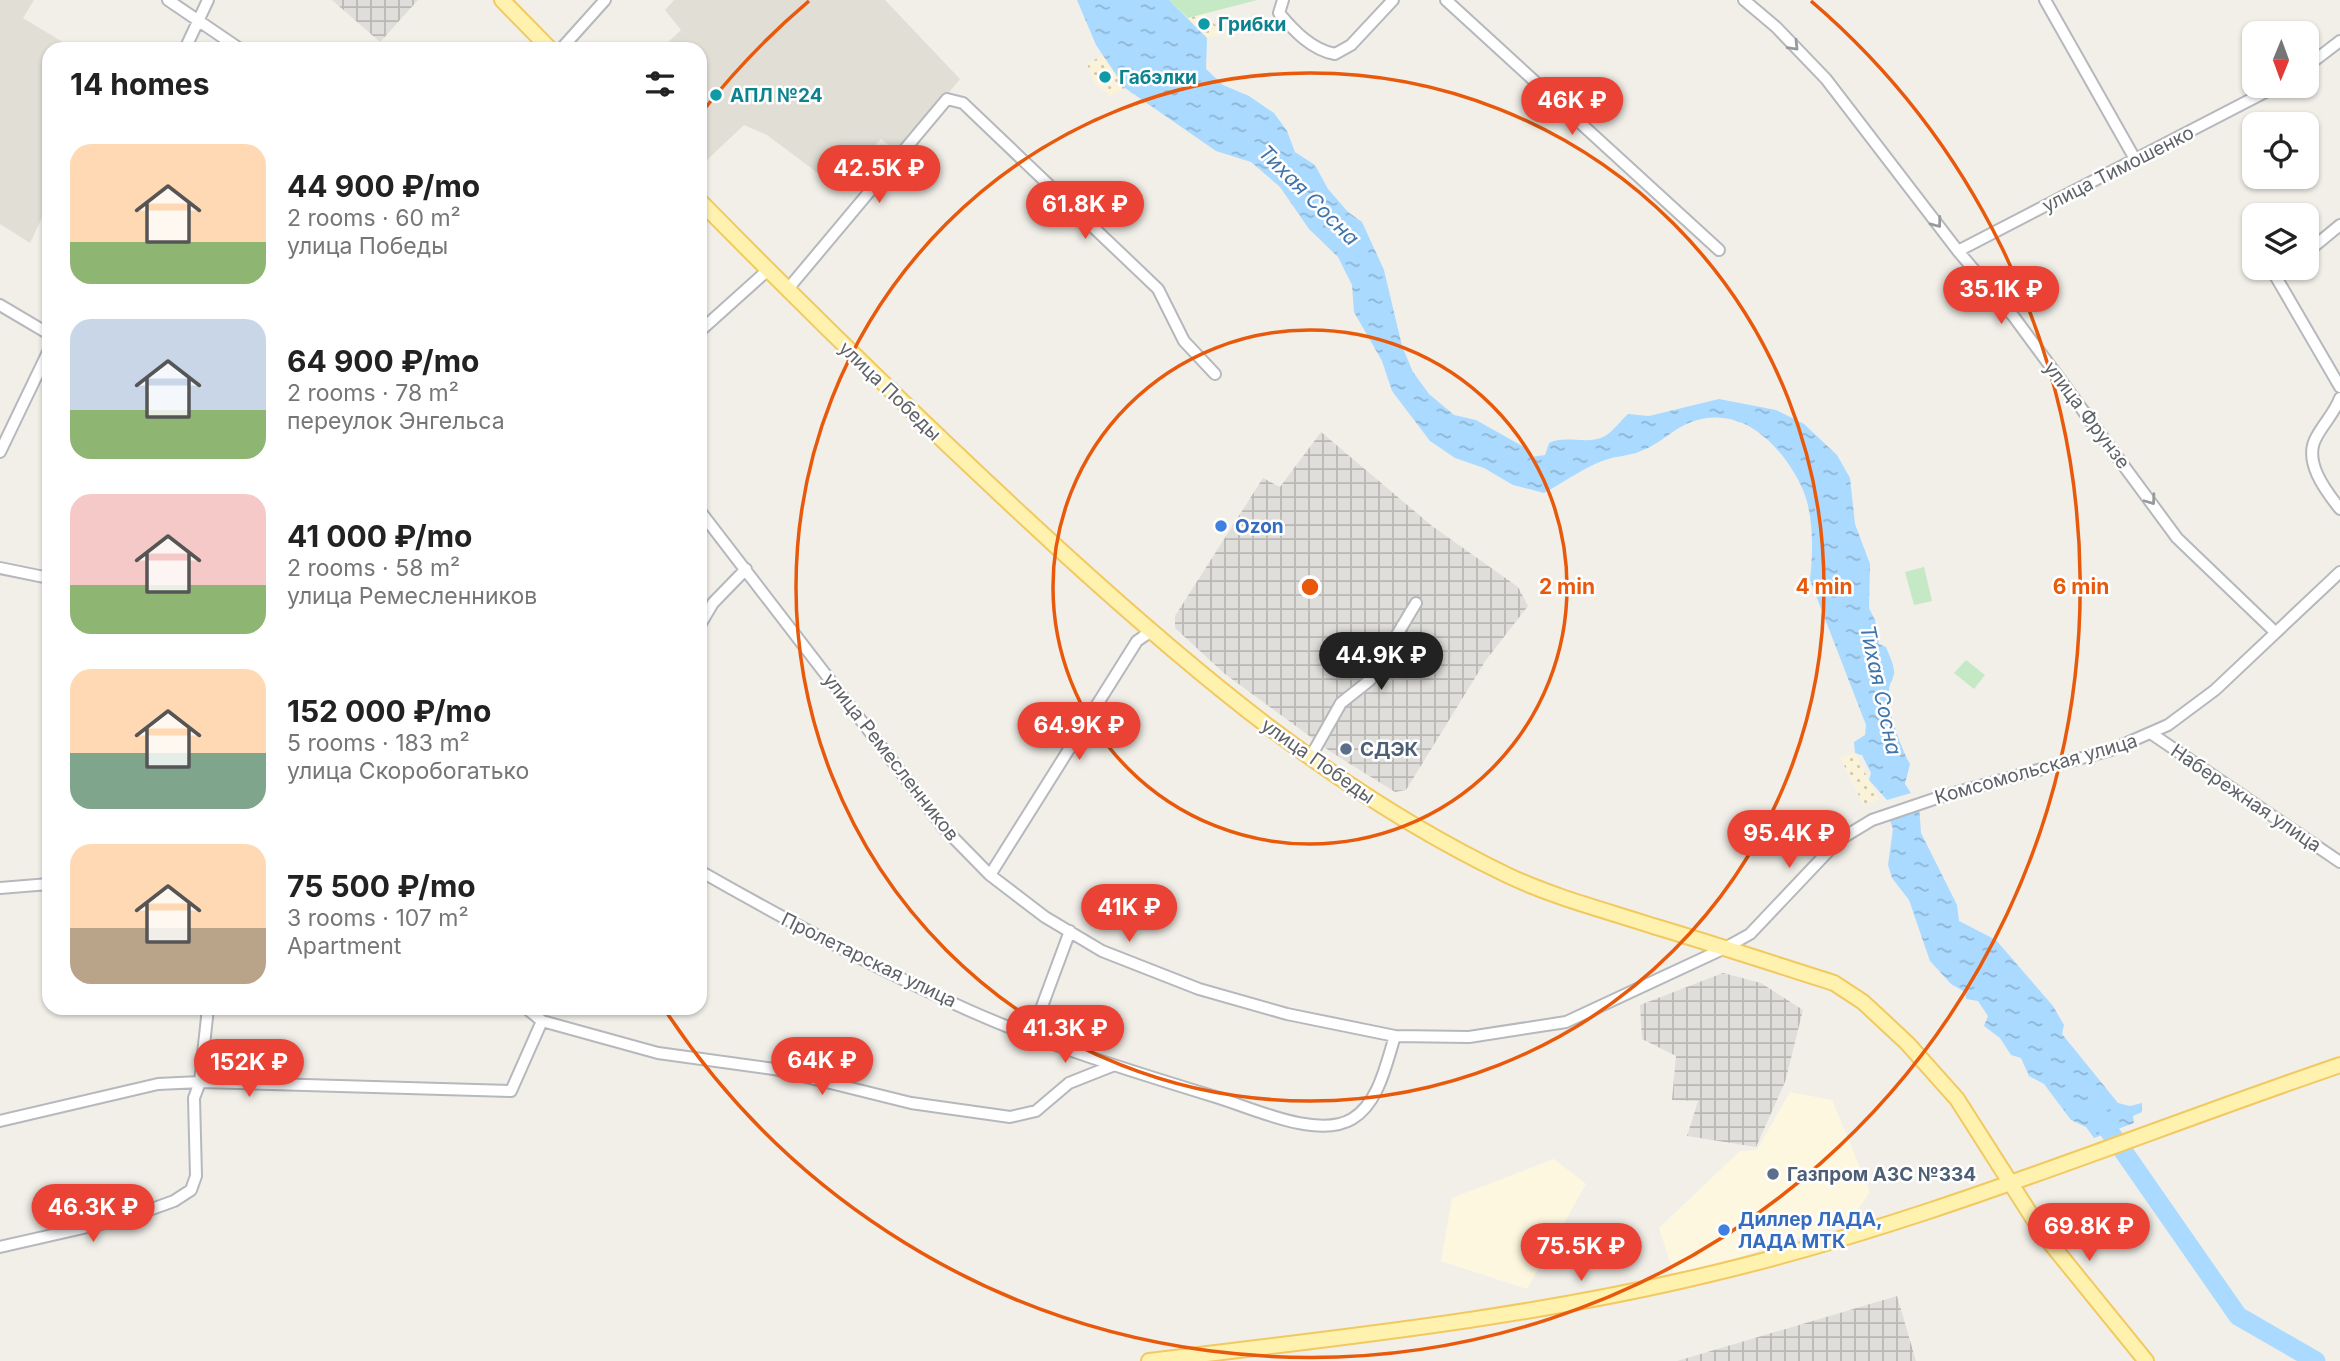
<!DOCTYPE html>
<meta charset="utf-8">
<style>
:root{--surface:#fff;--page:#f2f2f2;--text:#222;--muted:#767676;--accent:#ea4335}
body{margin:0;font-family:Inter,sans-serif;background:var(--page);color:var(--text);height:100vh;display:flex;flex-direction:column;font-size:26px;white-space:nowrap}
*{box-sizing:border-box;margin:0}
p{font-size:23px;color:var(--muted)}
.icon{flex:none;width:38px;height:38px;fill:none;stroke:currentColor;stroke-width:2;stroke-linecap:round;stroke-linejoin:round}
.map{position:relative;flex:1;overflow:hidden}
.drawer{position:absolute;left:42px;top:42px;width:665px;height:973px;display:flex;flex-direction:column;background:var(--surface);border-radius:21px;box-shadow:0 2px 5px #0004}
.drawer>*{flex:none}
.needle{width:46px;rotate:181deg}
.controls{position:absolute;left:2242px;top:21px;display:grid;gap:14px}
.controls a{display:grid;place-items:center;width:77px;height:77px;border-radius:14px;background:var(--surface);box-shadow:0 2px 5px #0004;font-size:35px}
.price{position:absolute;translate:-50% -60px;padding:0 16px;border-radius:24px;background:var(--accent);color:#fff;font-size:23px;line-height:46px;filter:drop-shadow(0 2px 4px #0008)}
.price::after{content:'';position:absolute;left:50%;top:42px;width:21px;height:16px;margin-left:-10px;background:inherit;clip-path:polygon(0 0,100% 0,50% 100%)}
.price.current{background:#222;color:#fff}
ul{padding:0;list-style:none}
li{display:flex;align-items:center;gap:21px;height:175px;padding:0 28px}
li span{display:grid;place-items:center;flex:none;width:196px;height:140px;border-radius:21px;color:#555}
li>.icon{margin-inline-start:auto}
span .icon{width:84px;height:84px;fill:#fffc;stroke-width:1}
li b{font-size:30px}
h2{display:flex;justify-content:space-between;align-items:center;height:84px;padding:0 28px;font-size:30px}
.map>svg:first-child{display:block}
.commercial{fill:#fef7e0}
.industrial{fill:url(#industrial-grid)}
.education{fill:#e1ded6}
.sand{fill:url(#sand-dots)}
.green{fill:#c5e8c5}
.water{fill:url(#water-ripples)}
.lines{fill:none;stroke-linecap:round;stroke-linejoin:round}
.river{stroke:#aadaff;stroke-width:19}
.minor-casing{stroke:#b5b8bc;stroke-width:14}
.major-casing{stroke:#f2c960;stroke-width:18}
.minor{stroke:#fff;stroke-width:10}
.major{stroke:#fff2af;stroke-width:14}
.oneway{stroke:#979a9d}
.ring{fill:none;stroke:#e8590c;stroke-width:3.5}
.culture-dot{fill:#0f9aa8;stroke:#fff;stroke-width:2.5}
.shop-dot{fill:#3f7fe0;stroke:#fff;stroke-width:2.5}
.service-dot{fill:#5c6f8a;stroke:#fff;stroke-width:2.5}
.labels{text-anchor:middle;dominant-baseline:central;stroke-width:5;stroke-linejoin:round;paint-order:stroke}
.culture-label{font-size:19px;font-weight:bold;fill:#0d838f;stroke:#fff;text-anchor:start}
.street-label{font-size:19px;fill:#5f6368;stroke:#fff}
.shop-label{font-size:19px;font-weight:bold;fill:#366cbe;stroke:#fff;text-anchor:start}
.service-label{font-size:19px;font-weight:bold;fill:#4e5e75;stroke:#fff;text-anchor:start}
.water-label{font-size:21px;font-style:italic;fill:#4174aa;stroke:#fff}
.centre{fill:#e8590c;stroke:#fff;stroke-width:3.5}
.ring-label{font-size:21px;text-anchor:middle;font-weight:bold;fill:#e8590c;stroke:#fff;stroke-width:5;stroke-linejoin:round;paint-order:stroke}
</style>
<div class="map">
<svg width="2340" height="1361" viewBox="0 0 2340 1361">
<defs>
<pattern id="industrial-grid" width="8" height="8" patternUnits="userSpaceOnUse" patternTransform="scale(1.75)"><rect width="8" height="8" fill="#e0deda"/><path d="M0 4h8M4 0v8" fill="none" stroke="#b9b8b5"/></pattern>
<pattern id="sand-dots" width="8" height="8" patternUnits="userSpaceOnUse" patternTransform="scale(1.75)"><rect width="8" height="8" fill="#fbf3d9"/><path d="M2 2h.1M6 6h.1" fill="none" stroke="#cec8b4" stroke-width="1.8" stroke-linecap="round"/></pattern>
<pattern id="water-ripples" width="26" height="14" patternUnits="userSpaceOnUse" patternTransform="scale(1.75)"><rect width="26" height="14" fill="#aadaff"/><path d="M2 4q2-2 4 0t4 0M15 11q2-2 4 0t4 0" fill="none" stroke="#8eb4d2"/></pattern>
</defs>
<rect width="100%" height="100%" fill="#f1efe8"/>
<path class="commercial" d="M1790,1092l42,8 38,92 -21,30 -119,38 -56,14 -15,-46 81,-77 17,-1z
M1554,1159l32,25 -59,105 -86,-28 11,-63z"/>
<path class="industrial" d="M332,0h86l-38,42z
M1321,432l111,94 86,61 10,19 -42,54 -80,130 -11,2 -64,-40 -106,-78 -50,-46v-12l88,-138 17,9z
M1723,973l38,10 42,27 -18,72 -29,65 -69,-11 11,-35 -26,-1 4,-44 -34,-17 -2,-34z
M1897,1296l19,65h-239z"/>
<path class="education" d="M0,0h34l-11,18 43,26 -3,5h-14v154l-19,40 -30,-19z
M674,0h211l75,79 -61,74 -18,-14 -46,47 -68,-51 -23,-10 -37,35h-7v-111h-39l20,-19 -16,-20z"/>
<path class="sand" d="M1205,13l15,17v5l-13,3 -19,-20z
M1103,55l22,33 -14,8 -15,-11 -9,-21z
M1855,753l24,47 -16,4 -23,-47z"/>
<path class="green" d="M1169,0h88l-69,18z
M1924,567l8,34 -18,4 -9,-33z
M1966,660l19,15 -11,14 -20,-16z"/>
<path class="water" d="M1077,0h92l38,38 -1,31 17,16 26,11 25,17 13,18 8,21 20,13 13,24 20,23 14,10 22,48 18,76 11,26 16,22 25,21 22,5 48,27 7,10 14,-2 4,-12c17,-9 42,4 59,-9 7,-5 13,-14 20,-20l21,2 70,-17 57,11 28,14 33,31 13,23 5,46 15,40 -1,44 6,12 4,24 7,3c3,8 9,19 8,27 -1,5 -5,11 -5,16 -3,18 12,58 21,74l-5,20 6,9 -24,7 -18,-20 2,-7 -9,-18 -7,-2 -1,-11 11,-7 1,-10 -56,-145c3,-28 4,-64 -7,-90 -17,-38 -52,-78 -96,-72 -30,4 -40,23 -66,33 -12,5 -25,5 -36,9 -21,7 -42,23 -61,33l-31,-8 -29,-17 -29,-10 -25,-17 -38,-50 -10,-30 -28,-49 -2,-27 -14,-28 -29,-28 -29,-42 -29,-25 -35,-11 -91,-63 -29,-43z
M1919,805l2,28 36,72 2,16 37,19 57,66 11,19 -2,9 56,69 12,3 12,-3v9l-9,4 1,7 -40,15 -8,-11 -15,-7 -27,-36 -15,-8 -8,-18 -10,-3 -11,-17 -16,-12 4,-10 -10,-15 -12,-2 -1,-7 -14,-8 -21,-23 -21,-61 -17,-22 -4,-13 5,-36 -5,-14z"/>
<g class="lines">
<path class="river" d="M2096,1112l142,204 78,45"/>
<defs>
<path id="minor" d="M168,0l72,49
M1283,0l-4,13c15,18 33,37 56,41l16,-9 42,-45
M1446,0l273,250
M1744,0l32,27 50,52 132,172 56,66 163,221 97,93
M2045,0l90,159
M185,49l23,-49
M561,49l44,-49
M2306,67l34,-26
M2253,247l1,1
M1958,251l319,-165
M2306,253l34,-28
M2288,268l-12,9 64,110
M787,290l160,-191 16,4 195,186 26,52 31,33
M0,305l49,29
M700,331l68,-61
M2340,398c-5,14 -16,25 -23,38 -15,24 8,54 23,73
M0,452l49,-102
M700,511l243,316 47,48 55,42 57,34 97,38 88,25 108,22 74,1 97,-15 157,-73 27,-15 89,-94 33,-20 71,-24 168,-46 57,-25 47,-35 125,-118
M0,568l49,10
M700,625l13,-22 33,-34
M2152,734l188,128
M1310,758l31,-55 29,-23 46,-77
M700,871c79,45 158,88 240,126 89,43 184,72 279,101 35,11 99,41 133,21 27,-16 34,-55 43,-83
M990,875l147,-234 13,-9
M0,888l49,-4
M526,1008l16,13 116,32 116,16 137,34 99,14 26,-6 33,-28 43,-17
M1031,1036l39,-105
M0,1121l158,-37 42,-2 311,9 31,-70
M0,1247l127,-29 47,-17 17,-11 5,-14 -2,-78 6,-16 8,-74"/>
<path id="major" d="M502,0l48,49
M700,201c117,119 236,235 359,348 137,125 279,245 448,326 46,22 97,35 146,51 61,18 121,38 181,57l29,19 44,41 50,56 86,135 103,127
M1149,1361c186,-23 374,-42 557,-86 217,-51 423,-138 634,-210"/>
</defs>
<use href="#minor" class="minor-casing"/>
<use href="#major" class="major-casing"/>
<use href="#minor" class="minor"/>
<use href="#major" class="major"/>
</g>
<defs><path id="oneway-chevron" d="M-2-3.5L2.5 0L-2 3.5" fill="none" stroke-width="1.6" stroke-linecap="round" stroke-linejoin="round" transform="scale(1.75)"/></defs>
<g class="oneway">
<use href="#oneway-chevron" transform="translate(1794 46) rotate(46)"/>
<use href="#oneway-chevron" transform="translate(1937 223) rotate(53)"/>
<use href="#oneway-chevron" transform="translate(2151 500) rotate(54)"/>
</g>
<g class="ring">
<circle cx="1310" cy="587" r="257"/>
<circle cx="1310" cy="587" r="514"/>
<path d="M702 112A771 771 0 0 1 809 1M1811 1A771 771 0 1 1 667 1013"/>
</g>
<g class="culture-dot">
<circle cx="1204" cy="24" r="7"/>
<circle cx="1105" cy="77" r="7"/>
<circle cx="716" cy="95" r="7"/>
</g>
<g class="shop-dot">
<circle cx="1221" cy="526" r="7"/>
<circle cx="1724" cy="1230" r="7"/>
</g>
<g class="service-dot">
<circle cx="1346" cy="749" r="7"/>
<circle cx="1773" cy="1174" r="7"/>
</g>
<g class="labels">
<g class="culture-label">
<text x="1218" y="24">Грибки</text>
<text x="1119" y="77">Габэлки</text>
<text x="730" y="95">АПЛ №24</text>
</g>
<g class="street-label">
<text transform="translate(2118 169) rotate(-27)">улица Тимошенко</text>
<text transform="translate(890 391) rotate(44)">улица Победы</text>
<text transform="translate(2087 415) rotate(53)">улица Фрунзе</text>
<text transform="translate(891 757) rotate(52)">улица Ремесленников</text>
<text transform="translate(1318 761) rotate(35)">улица Победы</text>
<text transform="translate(2036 769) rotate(-16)">Комсомольская улица</text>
<text transform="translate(2246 798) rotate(34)">Набережная улица</text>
<text transform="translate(869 960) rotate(26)">Пролетарская улица</text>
</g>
<g class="shop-label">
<text x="1235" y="526">Ozon</text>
<text x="1738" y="1219">Диллер ЛАДА,<tspan x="1738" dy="22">ЛАДА МТК</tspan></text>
</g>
<g class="service-label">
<text x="1360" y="749">СДЭК</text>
<text x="1787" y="1174">Газпром АЗС №334</text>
</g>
<g class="water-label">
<text transform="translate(1309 195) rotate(45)">Тихая Сосна</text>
<text transform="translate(1881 690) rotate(78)">Тихая Сосна</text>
</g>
</g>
<circle cx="1310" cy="587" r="10" class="centre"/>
<g class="ring-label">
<text x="1567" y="594">2 min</text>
<text x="1824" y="594">4 min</text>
<text x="2081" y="594">6 min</text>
</g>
</svg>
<div class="controls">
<a><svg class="needle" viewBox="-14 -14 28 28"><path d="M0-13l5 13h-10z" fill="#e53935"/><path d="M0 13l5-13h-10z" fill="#767676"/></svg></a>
<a><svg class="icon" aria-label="locate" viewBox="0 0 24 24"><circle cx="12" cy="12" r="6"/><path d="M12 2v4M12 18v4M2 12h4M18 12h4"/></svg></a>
<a><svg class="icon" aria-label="layers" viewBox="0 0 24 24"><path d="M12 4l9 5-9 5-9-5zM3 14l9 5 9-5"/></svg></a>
</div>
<b class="price" style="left:1572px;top:137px">46K ₽</b>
<b class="price" style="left:879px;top:205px">42.5K ₽</b>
<b class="price" style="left:1085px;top:241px">61.8K ₽</b>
<b class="price" style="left:2001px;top:326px">35.1K ₽</b>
<b class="price current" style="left:1381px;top:692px">44.9K ₽</b>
<b class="price" style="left:1079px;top:762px">64.9K ₽</b>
<b class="price" style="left:1789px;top:870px">95.4K ₽</b>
<b class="price" style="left:1129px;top:944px">41K ₽</b>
<b class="price" style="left:1065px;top:1065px">41.3K ₽</b>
<b class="price" style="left:822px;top:1097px">64K ₽</b>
<b class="price" style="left:249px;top:1099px">152K ₽</b>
<b class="price" style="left:93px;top:1244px">46.3K ₽</b>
<b class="price" style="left:2089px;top:1263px">69.8K ₽</b>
<b class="price" style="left:1581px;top:1283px">75.5K ₽</b>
<section class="drawer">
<h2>14 homes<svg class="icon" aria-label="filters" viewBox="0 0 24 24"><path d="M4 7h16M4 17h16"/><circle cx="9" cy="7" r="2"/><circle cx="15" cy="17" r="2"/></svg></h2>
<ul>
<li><span style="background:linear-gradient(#ffd9b3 70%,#8fb573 0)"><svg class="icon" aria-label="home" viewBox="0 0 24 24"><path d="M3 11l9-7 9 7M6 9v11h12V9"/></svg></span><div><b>44 900 ₽/mo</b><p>2 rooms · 60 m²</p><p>улица Победы</p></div></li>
<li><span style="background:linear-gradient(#c9d6e8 65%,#8fb573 0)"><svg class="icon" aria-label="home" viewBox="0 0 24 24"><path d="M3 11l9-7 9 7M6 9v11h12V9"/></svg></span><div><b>64 900 ₽/mo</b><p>2 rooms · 78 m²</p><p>переулок Энгельса</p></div></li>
<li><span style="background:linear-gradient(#f6c9c9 65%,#8fb573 0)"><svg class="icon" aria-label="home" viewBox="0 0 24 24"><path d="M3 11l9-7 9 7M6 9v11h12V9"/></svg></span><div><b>41 000 ₽/mo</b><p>2 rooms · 58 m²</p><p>улица Ремесленников</p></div></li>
<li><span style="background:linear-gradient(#ffd9b3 60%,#7fa58c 0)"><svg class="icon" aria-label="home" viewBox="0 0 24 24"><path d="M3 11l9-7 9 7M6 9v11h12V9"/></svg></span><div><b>152 000 ₽/mo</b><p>5 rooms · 183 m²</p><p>улица Скоробогатько</p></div></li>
<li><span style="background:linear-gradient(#ffd9b3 60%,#b9a48a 0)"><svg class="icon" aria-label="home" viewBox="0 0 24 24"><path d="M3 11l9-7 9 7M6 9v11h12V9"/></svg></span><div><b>75 500 ₽/mo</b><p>3 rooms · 107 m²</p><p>Apartment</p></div></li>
</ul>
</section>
</div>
